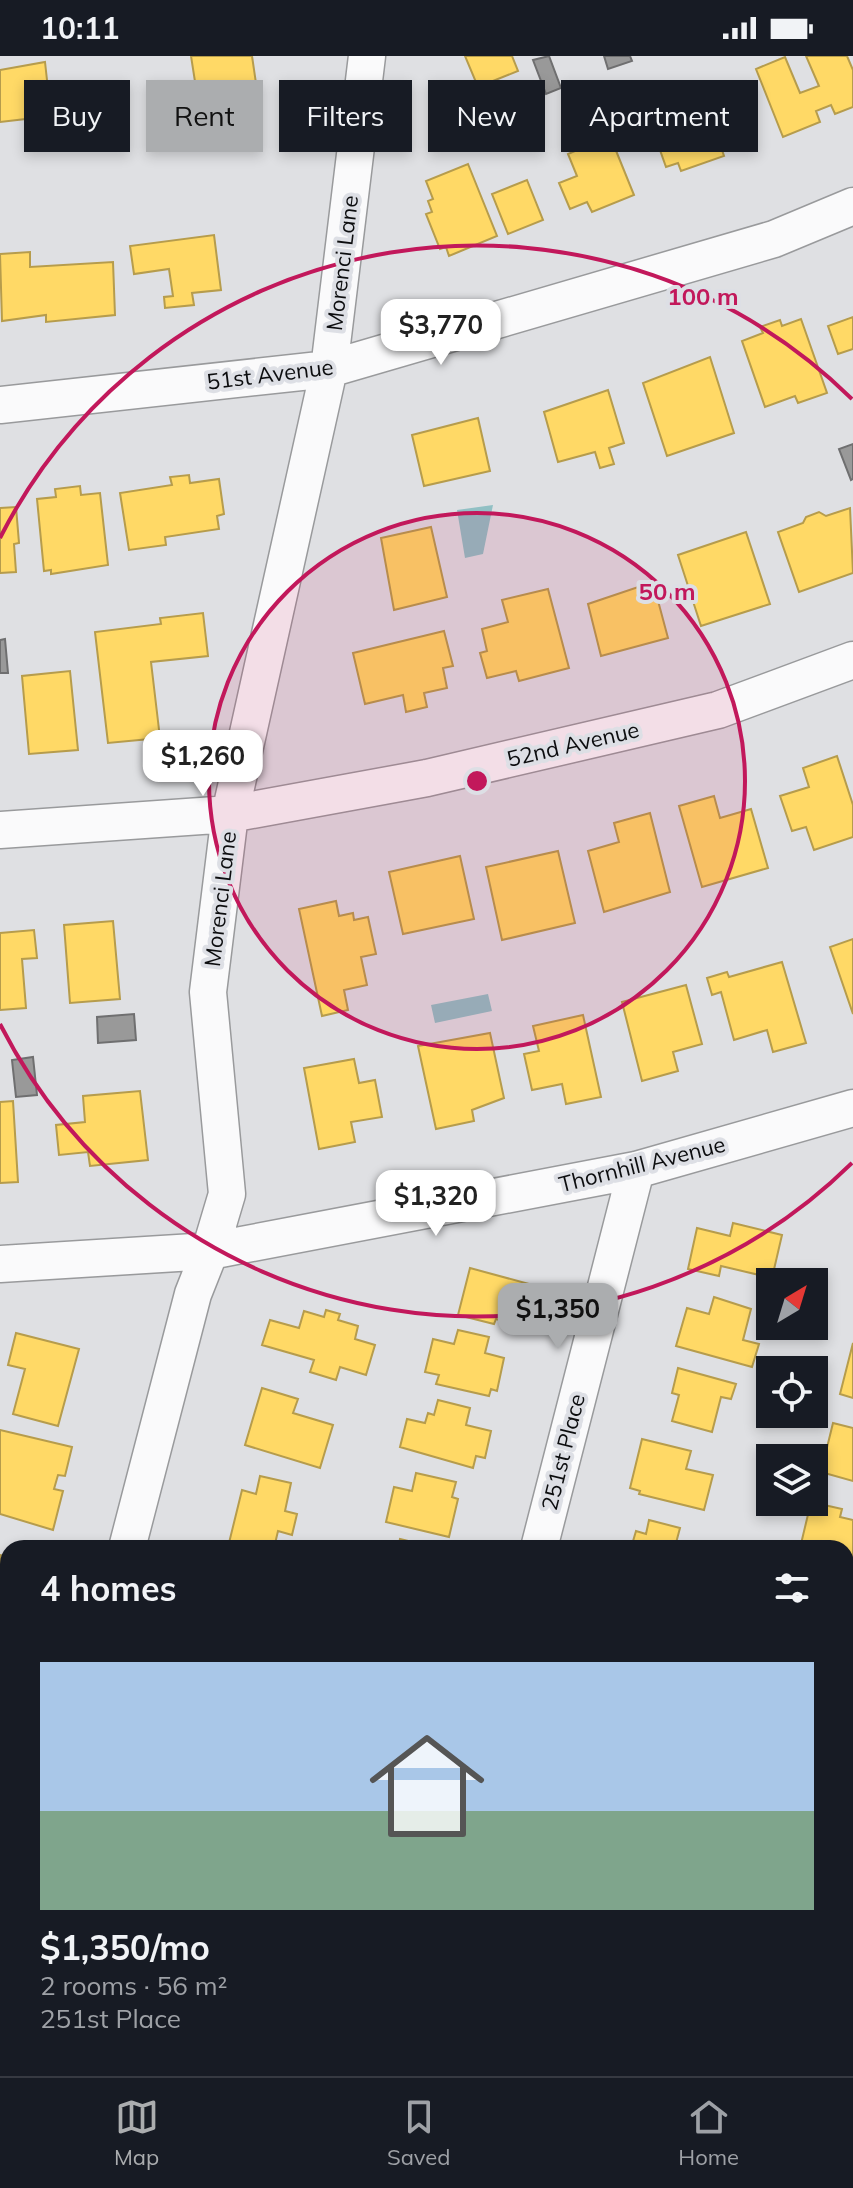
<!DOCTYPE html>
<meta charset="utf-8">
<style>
:root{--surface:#171b24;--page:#242831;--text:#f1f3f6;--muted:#9ea1a6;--line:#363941;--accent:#abadaf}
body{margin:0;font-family:Mulish,sans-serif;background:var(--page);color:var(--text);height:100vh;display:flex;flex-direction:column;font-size:30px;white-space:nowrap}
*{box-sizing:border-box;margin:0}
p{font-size:26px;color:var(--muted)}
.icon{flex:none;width:44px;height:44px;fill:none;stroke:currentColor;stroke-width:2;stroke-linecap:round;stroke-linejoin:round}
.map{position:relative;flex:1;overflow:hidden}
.panel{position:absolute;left:0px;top:1484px;width:854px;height:536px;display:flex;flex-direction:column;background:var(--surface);border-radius:24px 24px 0 0;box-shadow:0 4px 12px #0003}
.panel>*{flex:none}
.hud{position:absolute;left:24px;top:24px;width:806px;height:72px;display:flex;gap:16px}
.needle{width:52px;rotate:38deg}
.buttons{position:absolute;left:756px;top:1212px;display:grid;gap:16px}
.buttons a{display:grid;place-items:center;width:72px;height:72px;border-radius:0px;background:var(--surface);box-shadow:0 4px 12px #0003;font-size:40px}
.price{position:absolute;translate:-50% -68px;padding:0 18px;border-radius:16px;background:#fff;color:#222;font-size:26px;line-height:52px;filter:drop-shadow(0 2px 4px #0008)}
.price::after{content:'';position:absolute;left:50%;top:48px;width:24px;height:18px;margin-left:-12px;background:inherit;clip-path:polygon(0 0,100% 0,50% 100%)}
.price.current{background:var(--accent);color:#111}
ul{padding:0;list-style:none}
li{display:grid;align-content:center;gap:16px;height:424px;padding:0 40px}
li span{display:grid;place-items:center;height:248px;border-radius:0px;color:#555}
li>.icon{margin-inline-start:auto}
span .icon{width:144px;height:144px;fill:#fffc;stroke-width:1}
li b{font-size:34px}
h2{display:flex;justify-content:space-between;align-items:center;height:96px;padding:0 40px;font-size:34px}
.pill{padding:0 28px;border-radius:0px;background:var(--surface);box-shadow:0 4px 12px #0003;font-size:28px;line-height:72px}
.pill.current{background:var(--accent);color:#111}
.status{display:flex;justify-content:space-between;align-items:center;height:56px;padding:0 40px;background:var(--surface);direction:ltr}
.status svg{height:22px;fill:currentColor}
.tab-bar{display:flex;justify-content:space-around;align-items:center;height:112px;border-top:2px solid var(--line);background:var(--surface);font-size:22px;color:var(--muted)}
.tab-bar a{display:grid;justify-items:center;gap:4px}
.tab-bar .current{color:var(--accent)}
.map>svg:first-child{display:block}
.water{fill:#91c0c4}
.homes{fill:#ffd966;stroke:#b69c4c;stroke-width:2}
.industry{fill:#999;stroke:#6f6f70;stroke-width:2}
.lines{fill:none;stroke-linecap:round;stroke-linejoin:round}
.street-casing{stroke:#999a9c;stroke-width:39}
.secondary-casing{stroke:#999a9c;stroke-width:47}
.highway-casing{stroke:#999a9c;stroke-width:47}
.street{stroke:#fafafb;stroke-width:36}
.secondary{stroke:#fafafb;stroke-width:44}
.highway{stroke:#fafafb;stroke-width:44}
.ring{fill:none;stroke:#c2185b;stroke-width:4}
.labels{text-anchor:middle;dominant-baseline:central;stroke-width:8;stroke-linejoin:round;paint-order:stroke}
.street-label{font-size:22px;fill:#0c0d0f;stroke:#dddfe5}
.centre{fill:#c2185b;stroke:#dddfe5;stroke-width:4}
.ring-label{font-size:24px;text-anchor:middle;font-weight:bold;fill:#c2185b;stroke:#dddfe5;stroke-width:8;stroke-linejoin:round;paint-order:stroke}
</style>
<div class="status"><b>10:11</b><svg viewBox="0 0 49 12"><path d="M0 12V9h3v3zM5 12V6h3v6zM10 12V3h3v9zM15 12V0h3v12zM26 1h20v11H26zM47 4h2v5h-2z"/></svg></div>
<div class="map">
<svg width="853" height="2020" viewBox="0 0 853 2020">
<rect width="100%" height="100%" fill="#dfe0e3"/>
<path class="water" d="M493,449l-10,49 -18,4 -8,-48z
M488,938l4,17 -57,12 -4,-18z"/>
<path class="homes" d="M191,0h61l5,34 -12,1 7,41 -48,7z
M465,0h47l6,15 -40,16z
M806,0h41l6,14v37l-18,7 -4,-9 -15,6 4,11 -37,15 -27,-68 29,-12 15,36 19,-7z
M45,6l6,54 -51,6v-52z
M679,33l6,17 20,-7 19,57 -43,15 -3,-8 -12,4 -23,-65z
M606,70l28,69 -42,17 -5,-10 -17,7 -11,-26 18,-7 -9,-22 14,-6 -4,-10z
M468,108l29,72 -48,20 -3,-9 -6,2 -14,-35 6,-2 -4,-11 5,-2 -7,-18z
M527,124l16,40 -35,14 -16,-40z
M214,179l7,55 -29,3 2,12 -29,3 -1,-11 9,-1 -4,-27 -35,5 -4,-28z
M30,196v15l83,-5 2,53 -69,7v-7l-44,6 -2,-67z
M853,261v32l-15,5 -10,-28z
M801,263l26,74 -29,10 -3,-7 -30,11 -23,-66 21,-8 -3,-6 20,-7 2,6z
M710,301l24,76 -67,23 -24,-73z
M608,334l16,53 -15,5 5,16 -14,4 -5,-16 -37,10 -14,-50z
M478,362l12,53 -66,15 -12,-51z
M189,419l1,8 29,-4 5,35 -7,2 2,13 -54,8 1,8 -37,5 -9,-57 52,-8 -2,-8z
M80,430l1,9 19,-2 8,72 -57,9v-4l-7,1 -7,-72 19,-2 -1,-8z
M16,451l3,36 -5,1 2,28 -16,1v-65z
M850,452l3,65 -54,19 -21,-60 25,-9 3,-6 13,-5 7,4z
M431,471l16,70 -53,13 -13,-72z
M746,476l24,72 -69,22 -23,-71z
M653,526l15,56 -67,18 -13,-52z
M548,533l21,79 -50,13 -3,-10 -29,7 -7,-25 7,-2 -5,-22 26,-7 -6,-22z
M203,557l5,43 -57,6 9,76 -52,5 -13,-111 66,-8 -1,-6z
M444,575l9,35 -10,2 4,20 -23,5 3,14 -21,5 -3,-17 -38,9 -12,-51z
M70,615l8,79 -49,4 -7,-78z
M837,700l16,49v32l-39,13 -8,-23 -14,4 -12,-35 29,-9 -6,-19z
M714,740l6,22 31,-9 17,59 -66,19 -23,-81z
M650,757l20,79 -66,20 -16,-61 31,-9 -5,-19z
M558,795l17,72 -73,17 -16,-73z
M460,800l14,63 -71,15 -14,-62z
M336,845l3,15 14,-3 1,7 14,-3 8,37 -15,3 6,28 -23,5 4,20 -26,6 -23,-107z
M113,865l7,78 -50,4 -6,-78z
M34,874l3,28 -15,1 4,49 -26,2v-77z
M853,883v75l-23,-67z
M782,906l24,81 -33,9 -6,-22 -33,10 -13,-48 -9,3 -5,-17 20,-6 2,5z
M686,929l16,59 -29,8 5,19 -36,10 -20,-79z
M583,959l18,82 -35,7 -4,-20 -30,6 -8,-36 15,-3 -6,-25z
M490,977l14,65 -32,12 2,11 -38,8 -18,-83z
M354,1003l5,24 16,-3 7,37 -31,5 4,20 -36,7 -15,-81z
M140,1035l8,69 -58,6 -2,-14 -29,3 -3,-30 29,-3 -2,-26z
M13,1045l5,81 -18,1v-81z
M733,1167l49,12 -10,43 -51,-12 -2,10 -31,-7 9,-41 33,8z
M470,1212l70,19 -10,41 -34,-9 -2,5 -36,-9z
M714,1241l37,12 -8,31 16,4 -7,23 -76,-21 11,-38 22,6z
M326,1254l14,4 -2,6 20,6 -3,13 20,6 -9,30 -26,-8 -4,13 -26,-8 4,-12 -52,-15 8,-25 29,8 5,-17 20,6z
M458,1274l31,7 -4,16 19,5 -7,33 -6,-2 -2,7 -53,-12 3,-9 -14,-3 8,-33 21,5z
M16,1277l63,16 -21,77 -45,-12 12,-45 -17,-4z
M853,1287v55l-13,-4z
M678,1312l58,16 -5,15 -10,-2 -9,35 -40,-11 7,-26 -7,-2z
M262,1332l36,11 -5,14 40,12 -13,43 -75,-23z
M438,1344l32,8 -4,17 25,6 -6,27 -9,-2 -3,12 -73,-21 7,-28 18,4 3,-10 6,2z
M833,1367l20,5v53l-32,-9z
M0,1374l72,17 -7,29 -7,-1 -4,14 9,2 -10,39 -53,-16z
M642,1383l49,12 -5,18 27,6 -9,35 -65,-16 1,-3 -10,-3z
M416,1417l40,9 -4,15 6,2 -9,38 -63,-15 8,-35 18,4z
M260,1420l31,7 -6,28 12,3 -5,21 -14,-4 -4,17 -46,-1 14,-57 14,4z
M811,1446l31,7 -2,8 13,3v45l-7,-1v-16h-46z
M649,1464l31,8 -4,15 19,5h-64l5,-17 10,3z
M400,1483l33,8v1h-35z
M0,1499l8,2v55l-8,-2z
M846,1537l7,2 -2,59 -5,-2z"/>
<path class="industry" d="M549,0l12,32 -15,6 -13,-34z
M604,0h26l2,5 -24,8z
M853,388v35l-2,1 -12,-31z
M5,583l3,34h-8v-33z
M134,958l2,26 -38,3 -1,-26z
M33,1001l4,38 -21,2 -4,-37z"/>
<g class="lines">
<defs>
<path id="street" d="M0,349l329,-36 445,-130 79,-33
M0,774l230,-16 197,-36 291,-68 135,-50
M0,1208l210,-13 426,-81 217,-62
M127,1492l66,-254 17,-43 17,-57 -19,-202 22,-178 99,-445 38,-313
M539,1492l97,-378"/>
<path id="secondary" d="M846,1798l7,-1
M0,1822h8"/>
<path id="highway" d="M846,1917l7,-1
M0,1961h8
M846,2002h7
M491,2014l152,6
M393,2020l125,-7"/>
</defs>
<use href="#street" class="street-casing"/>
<use href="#secondary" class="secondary-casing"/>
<use href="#highway" class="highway-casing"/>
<use href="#street" class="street"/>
<use href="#secondary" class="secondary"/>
<use href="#highway" class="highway"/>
</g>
<circle cx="477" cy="725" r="268" fill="#c2185b" fill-opacity=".12"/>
<g class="ring">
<circle cx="477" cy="725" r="268"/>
<path d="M852 1107A535 535 0 0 1 0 968M0 482A535 535 0 0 1 852 343"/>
</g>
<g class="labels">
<g class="street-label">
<text transform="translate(342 207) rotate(-83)">Morenci Lane</text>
<text transform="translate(270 318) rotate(-7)">51st Avenue</text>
<text transform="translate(573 688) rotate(-13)">52nd Avenue</text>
<text transform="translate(220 843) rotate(-83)">Morenci Lane</text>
<text transform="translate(642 1108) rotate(-14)">Thornhill Avenue</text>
<text transform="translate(563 1396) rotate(-76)">251st Place</text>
</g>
</g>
<circle cx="477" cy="725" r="12" class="centre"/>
<g class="ring-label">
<text x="703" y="249">100 m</text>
<text x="667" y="544">50 m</text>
</g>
</svg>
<div class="buttons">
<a><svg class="needle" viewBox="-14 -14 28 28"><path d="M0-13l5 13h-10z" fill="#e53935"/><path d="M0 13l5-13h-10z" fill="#9ea1a6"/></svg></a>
<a><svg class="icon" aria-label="locate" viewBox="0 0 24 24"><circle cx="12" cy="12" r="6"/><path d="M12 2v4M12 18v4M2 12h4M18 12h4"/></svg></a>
<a><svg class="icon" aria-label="layers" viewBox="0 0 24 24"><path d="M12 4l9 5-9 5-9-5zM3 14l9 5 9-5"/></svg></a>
</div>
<b class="price" style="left:441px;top:311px">$3,770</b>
<b class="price" style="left:203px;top:742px">$1,260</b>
<b class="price" style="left:436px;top:1182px">$1,320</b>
<b class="price current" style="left:558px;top:1295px">$1,350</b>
<div class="hud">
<a class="pill">Buy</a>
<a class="pill current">Rent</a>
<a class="pill">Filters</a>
<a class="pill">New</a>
<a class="pill">Apartment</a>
</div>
<section class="panel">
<h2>4 homes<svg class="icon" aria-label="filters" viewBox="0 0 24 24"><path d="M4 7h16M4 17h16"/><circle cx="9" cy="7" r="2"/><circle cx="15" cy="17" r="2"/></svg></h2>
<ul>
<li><span style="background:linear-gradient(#a9c7e8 60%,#7fa58c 0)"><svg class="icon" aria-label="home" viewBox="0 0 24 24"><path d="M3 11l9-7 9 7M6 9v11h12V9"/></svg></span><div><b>$1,350/mo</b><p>2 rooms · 56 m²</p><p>251st Place</p></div></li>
</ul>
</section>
</div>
<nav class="tab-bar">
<a class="current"><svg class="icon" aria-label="map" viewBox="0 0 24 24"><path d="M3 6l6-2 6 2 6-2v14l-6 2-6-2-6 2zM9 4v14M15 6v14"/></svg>Map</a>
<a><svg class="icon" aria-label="saved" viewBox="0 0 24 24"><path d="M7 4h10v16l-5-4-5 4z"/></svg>Saved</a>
<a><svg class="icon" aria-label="home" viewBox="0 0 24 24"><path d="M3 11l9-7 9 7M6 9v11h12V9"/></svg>Home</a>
</nav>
